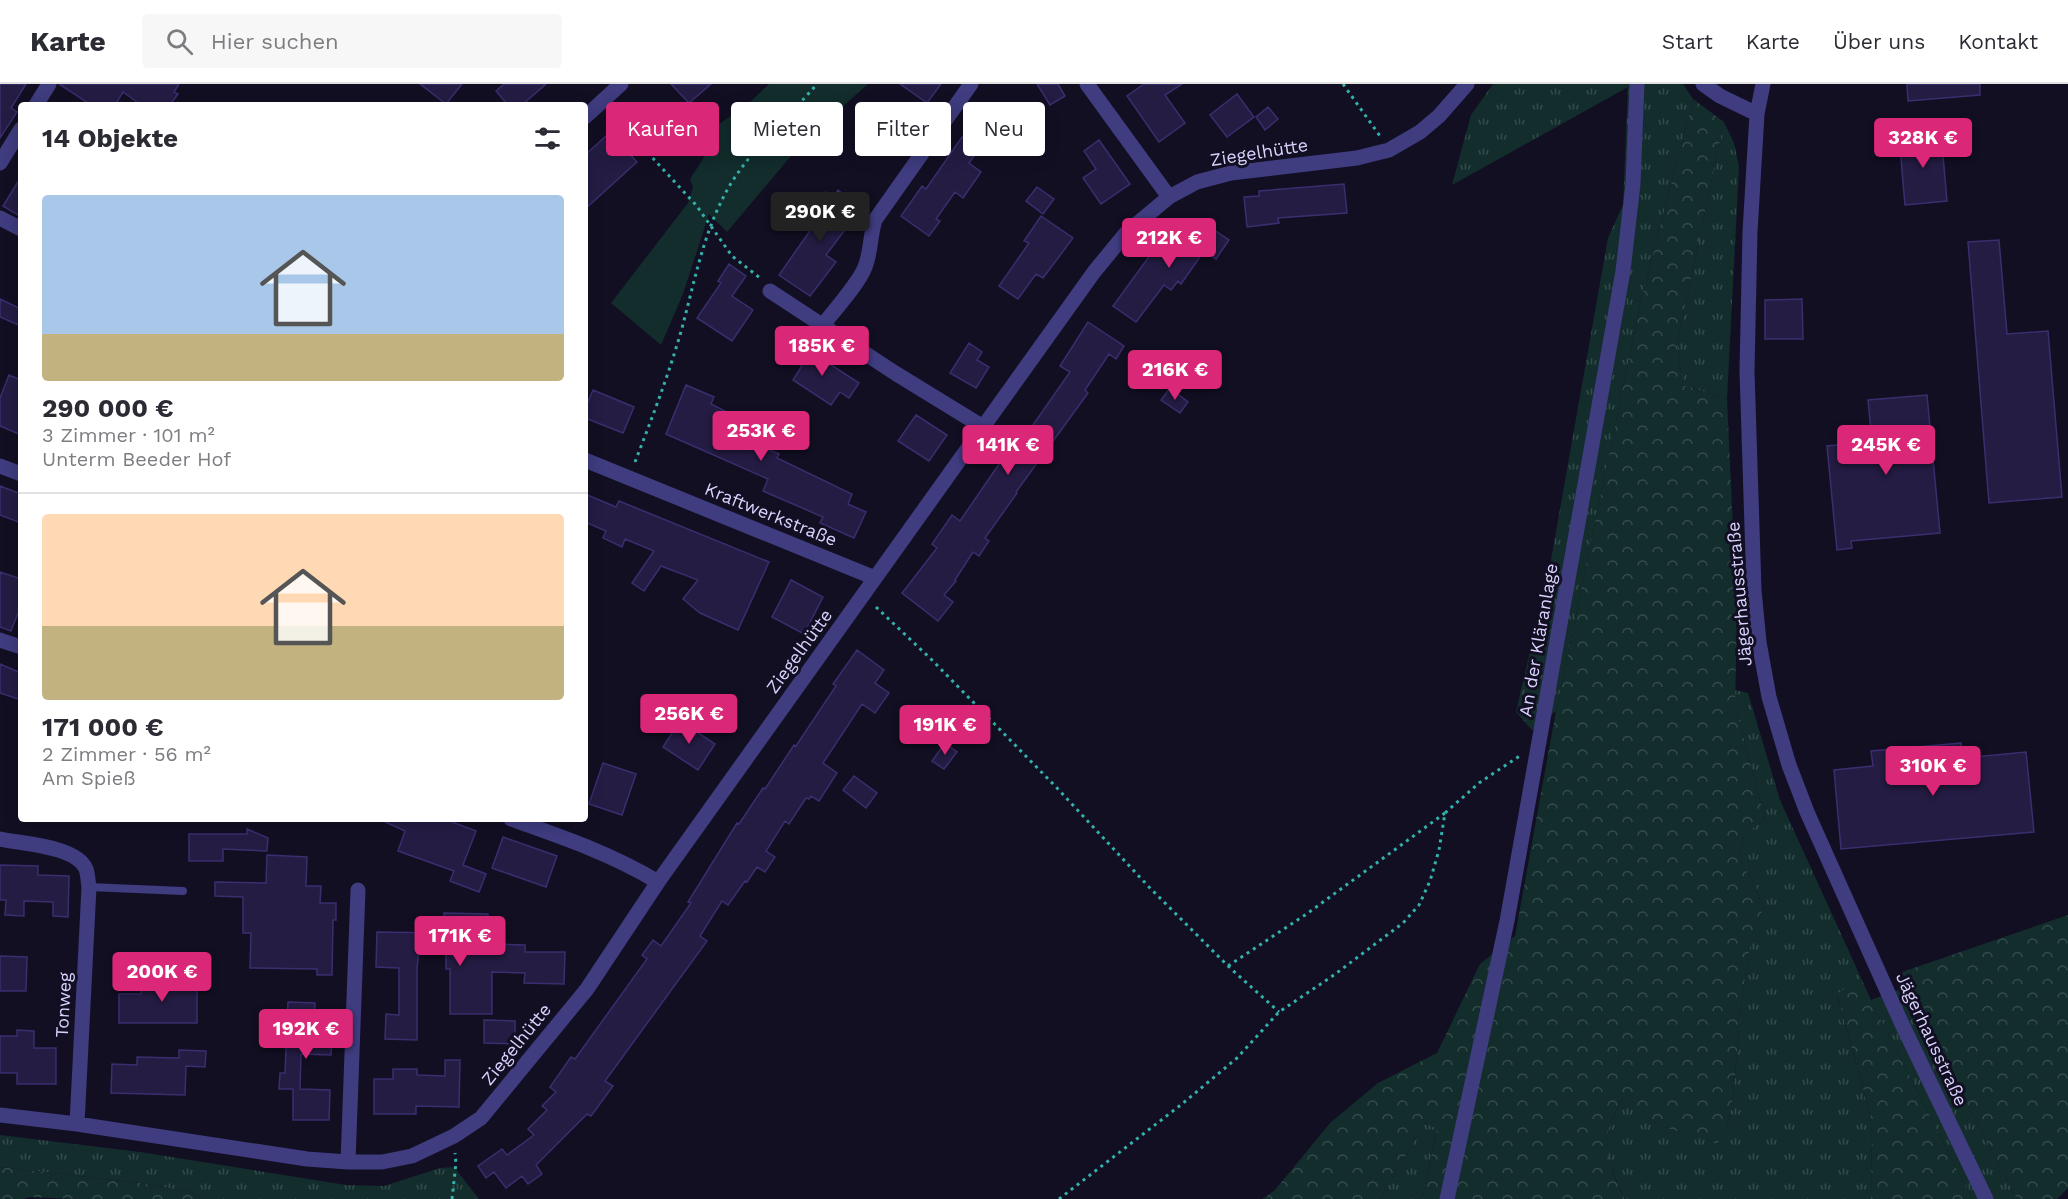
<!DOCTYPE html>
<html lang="de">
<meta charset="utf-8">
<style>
:root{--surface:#fff;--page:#f7f7f7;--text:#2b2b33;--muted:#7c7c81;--line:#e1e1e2;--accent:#db2777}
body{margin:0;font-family:"Work Sans",sans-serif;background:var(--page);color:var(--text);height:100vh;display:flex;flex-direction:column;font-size:22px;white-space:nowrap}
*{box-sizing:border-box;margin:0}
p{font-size:20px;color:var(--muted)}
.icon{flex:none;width:33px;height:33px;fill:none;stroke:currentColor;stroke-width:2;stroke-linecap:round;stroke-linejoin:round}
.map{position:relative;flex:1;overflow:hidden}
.sheet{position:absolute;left:18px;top:18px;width:570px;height:720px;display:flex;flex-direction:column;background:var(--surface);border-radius:6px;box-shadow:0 3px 15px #0003}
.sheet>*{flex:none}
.hud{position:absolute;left:606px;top:18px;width:570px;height:54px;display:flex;gap:12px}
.price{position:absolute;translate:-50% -51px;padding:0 14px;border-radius:6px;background:var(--accent);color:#fff;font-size:20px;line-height:39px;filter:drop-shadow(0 2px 3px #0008)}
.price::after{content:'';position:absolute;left:50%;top:36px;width:18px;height:14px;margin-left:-9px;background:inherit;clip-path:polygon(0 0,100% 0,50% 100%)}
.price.selected{background:#222;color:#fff}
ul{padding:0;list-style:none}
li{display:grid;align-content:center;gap:12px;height:318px;padding:0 24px}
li+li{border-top:2px solid var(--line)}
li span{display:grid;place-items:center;height:186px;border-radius:6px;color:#555}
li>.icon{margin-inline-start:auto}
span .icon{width:108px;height:108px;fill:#fffc;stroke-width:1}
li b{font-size:26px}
h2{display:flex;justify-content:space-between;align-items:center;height:72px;padding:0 24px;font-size:26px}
.tag{padding:0 21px;border-radius:6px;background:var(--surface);box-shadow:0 3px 15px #0003;font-size:21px;line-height:54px}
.tag.selected{background:var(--accent);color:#fff}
header{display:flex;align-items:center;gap:36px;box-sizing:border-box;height:84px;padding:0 30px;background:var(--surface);border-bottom:2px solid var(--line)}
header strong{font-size:28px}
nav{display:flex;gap:33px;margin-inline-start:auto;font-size:21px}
.search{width:420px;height:54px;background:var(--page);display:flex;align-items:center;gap:15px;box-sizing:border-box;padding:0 21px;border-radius:6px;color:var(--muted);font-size:22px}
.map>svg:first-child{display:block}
.grass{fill:url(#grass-tufts)}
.forest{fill:url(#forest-crowns)}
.park{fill:#122d2c}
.building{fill:#241c43;stroke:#3b2e6f;stroke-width:1.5}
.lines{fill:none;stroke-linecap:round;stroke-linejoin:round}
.path{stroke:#33b1aa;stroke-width:3;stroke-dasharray:3 4.5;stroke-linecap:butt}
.service{stroke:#3f3c80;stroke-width:8}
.minor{stroke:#3f3c80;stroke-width:15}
.tertiary{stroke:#3f3c80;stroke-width:15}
.labels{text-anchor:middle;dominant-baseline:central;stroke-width:6;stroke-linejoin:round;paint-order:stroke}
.street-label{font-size:18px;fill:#d8d2fd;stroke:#120f23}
</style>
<header>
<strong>Karte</strong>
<div class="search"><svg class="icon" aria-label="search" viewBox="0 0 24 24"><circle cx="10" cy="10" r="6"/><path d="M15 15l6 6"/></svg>Hier suchen</div>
<nav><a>Start</a><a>Karte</a><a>Über uns</a><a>Kontakt</a></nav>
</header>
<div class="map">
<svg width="2068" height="1115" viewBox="0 0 2068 1115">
<defs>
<pattern id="grass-tufts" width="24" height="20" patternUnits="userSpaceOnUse" patternTransform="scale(1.5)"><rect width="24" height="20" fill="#122d2c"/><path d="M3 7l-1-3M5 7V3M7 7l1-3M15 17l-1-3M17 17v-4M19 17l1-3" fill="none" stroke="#344b4c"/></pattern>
<pattern id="forest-crowns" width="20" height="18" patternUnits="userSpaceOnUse" patternTransform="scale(1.5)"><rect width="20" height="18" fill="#122d2c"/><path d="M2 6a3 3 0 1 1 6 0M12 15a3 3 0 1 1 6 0" fill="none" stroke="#344b4c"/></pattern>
</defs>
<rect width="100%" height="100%" fill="#120f23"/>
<path class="grass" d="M1493,0h190l10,15 -52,202 -85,410 -24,19 -16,-18 35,-152 57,-322 15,-33 5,-118 -176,98 19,-70z
M1724,38l10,21 5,24 -12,232 -44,-14 -6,-41z
M1735,606l13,3 32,107 81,178 -24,17 35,126 -1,78h-246c-7,-14 -17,-37 -19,-53 -1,-16 10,-36 18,-49l34,28 58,18 11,-15 6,-32 8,-90 10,-69 12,-28 -7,-22 -16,-27 3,-25 22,-16 -30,-114z
M1906,903l111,212h-45l-101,-199z
M1425,1039l12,5 -15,71h-42z
M0,1051l140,17 206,33 38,1 56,-18 14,-1 25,32h-275l-14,-7 -49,-9 -141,-16z"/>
<path class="forest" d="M1693,15l31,23 -47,222 6,41 44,14 10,216 -2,90 30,114 -22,16 -3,25 16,27 7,22 -12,29 -10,68 -8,90 -6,32 -10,16 -59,-19 -35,-27c-7,12 -18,32 -16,48 1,17 10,38 18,53h-203l15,-70 -12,-6 -45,76h-117l12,-9 55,-67 48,-40 59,-30 43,-89 35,-28 41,-225 85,-410z
M2068,831v273l-11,11h-40l-111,-212 -4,-15z
M1861,894l10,22 101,199h-101l1,-78 -35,-127z
M0,1083l141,16 49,9 14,7h-130l-44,-2 -7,2h-23z"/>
<path class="park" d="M769,0h99l-67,60 -74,88 -18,-18 -26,80 -22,51 -50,-42 77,-100 5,-16 -3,-8 25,-39 -3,-11 36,-25z"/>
<path class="building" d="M0,0h26l-15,24 6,4 -17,26z
M59,0h120l-5,8 4,2 -8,11h-29l-18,-13 -8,13h-24z
M420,0h42l-16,20z
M504,0h42l-24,21h-14l-12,-14z
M671,0h40l-22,19z
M900,0h41l-14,19z
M1037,0h21l7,12 -15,9z
M1144,0h38l-17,11 20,28 -26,19 -32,-46z
M1907,0h73v11l-72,6z
M1237,10l17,23 -27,20 -17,-22z
M1268,23l10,12 -13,11 -9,-13z
M617,42l13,14 -8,6 15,16 -52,47v-54z
M1941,49l6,68 -42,4 -6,-69z
M962,53l17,12 -10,14 12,9 -18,26 -8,-6 -19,27 4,2 -11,15 -28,-20 21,-30 4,3z
M1099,56l31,44 -29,20 -18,-26 13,-9 -12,-18z
M21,93v40l-18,-11z
M1344,100l3,29 -69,5 1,5 -32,4 -3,-30 15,-1v-5z
M1037,103l17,12 -11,15 -17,-13z
M838,106l20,15 -6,7 4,3 -30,40 10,7 -26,34 -31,-21 33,-47 -5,-3 12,-17 -3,-2 10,-14 7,5z
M1041,132l32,22 -30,40 -7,-4 -18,25 -19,-13 30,-43 -5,-2z
M1198,135l31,21 -13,19 -12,-8 -23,33 -3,-3 -7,9 -7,-5 -28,37 -23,-16 46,-63 15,10z
M1999,156l8,94 41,-3 14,166 -73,6 -21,-261z
M729,180l17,12 -14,20 21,14 -21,31 -35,-23 24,-35 -3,-2z
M0,215l21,10v17l-21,-9z
M1802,215l1,40h-38v-39z
M1088,238l36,24 -8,13 -7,-5 -24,36 3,3 -72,99 1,1 -32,45 4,3 -10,15 -6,-4 -18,28 1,1 -12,14 9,7 -15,19 -36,-28 35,-45 -5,-4 20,-29 8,6 61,-89 5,3 44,-63 -10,-6z
M969,259l13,9 -5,8 12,7 -13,21 -26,-15z
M802,262l57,37 -10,15 -9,-6 -9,13 -38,-25 9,-14 -10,-6z
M9,291l12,5v55l-21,-9v-28z
M686,301l28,12 -3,7 14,7 -2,5 24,11 -5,12 37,15 -2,4 75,36 -4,10 18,8 -12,26 -34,-15 3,-6 -60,-26 5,-12 -102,-45z
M1170,304l18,14 -8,11 -19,-13z
M593,306l41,17 -11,26 -38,-15v-9z
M1927,311l13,138 -89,8 1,7 -15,2 -10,-104 45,-4 -4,-42z
M916,331l31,20 -18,26 -31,-20z
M0,402l21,8v29l-21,-8z
M585,410l31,13 3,-6 150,61 -31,68 -38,-17 -17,-14 15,-19 -37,-14 -17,25 -12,-8 22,-32 -29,-12 -3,8 -19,-9 3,-7 -21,-9z
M0,488l21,7v35l-3,-1 -7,18 -11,-4z
M791,496l32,17 -19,37 -32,-17z
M857,566l27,20 -9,13 14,10 -14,20 -13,-9 -39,59 14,10 -18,28 -8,-5 -2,3 -3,-1 -17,26 -4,-3 -19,30 9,6 -10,15 -8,-5 -10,15 -2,-1 -17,24 -6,-4 -22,35 7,5 -102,140 8,5 -22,30 -4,-2 -51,51 6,9 -14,10 -6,-8 -16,12 -12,-16 -8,6 -8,-12 24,-17 5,6 27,-20 -6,-6 19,-19 -5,-4 14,-14 -6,-5 21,-30 4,2 72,-100 -5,-4 11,-15 8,6 30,-43 -3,-1 49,-79 2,1 24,-36 2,1 29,-44 2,1 40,-60 -3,-2z
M0,580l21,9v27l-21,-7z
M680,637l35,23 -17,26 -35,-23z
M945,659l12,9 -13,17 -12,-8z
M1961,659l2,15 63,-6 8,80 -193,17 -7,-79 39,-4 -2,-15z
M603,679l33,11 -14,41 -33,-11z
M854,692l23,17 -11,15 -23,-18z
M379,735h65l32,12 -13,34 23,9 -7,18 -29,-11 4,-10 -56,-20 7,-20z
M247,745l21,9 -1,13 -44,-2v12h-34v-27h58z
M503,753l54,19 -11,31 -54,-19z
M267,771l40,2 -1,29h15l-1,17h16v17h-3l-1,55h-15v-6l-67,-1 1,-35h-8v-36l-28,-1v-14l51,1z
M0,781l38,1v9l31,1 -1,41 -15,-1v-14l-29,-1v15l-19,-1 1,-15h-6z
M444,829l44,1v12l8,1v17l29,1v7h40l-1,32 -40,-1 1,-10 -33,-1v42h-42v-45h-4v-19h-27l-2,18v72l-32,-1 1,-25 13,1v-47l-23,-1 1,-35 67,1z
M0,872l27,1 -1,34h-26z
M180,891h17v48h-78v-29h22v-12h39z
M288,918l27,1 -1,18h19l-2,34 -30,-1 -1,35 30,1 -1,30h-36v-31h-14l1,-16h5z
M484,936l31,1v23l-31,-1z
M17,946l17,1v17h22v36h-39v-11h-17v-37h17z
M179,966l27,1 -1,16 -19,-1 -1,29 -74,-2 1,-29 25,1v-8l42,1z
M445,976h15l-1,47 -43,-1v8h-42v-35h19v-10h24v6l28,1z"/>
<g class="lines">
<path class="path" d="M1343,0l37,52
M612,30l84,91 36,51 28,22
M635,378c17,-44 34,-88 47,-134 13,-48 22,-99 48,-143 23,-38 58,-67 87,-101
M876,523l56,53 125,128 92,99 79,79 51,46
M1228,882l80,-53 137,-100
M452,1115l4,-36 -1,-10
M1059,1115l123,-95 55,-46 42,-46 55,-37 69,-52 16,-18 11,-24 9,-31 6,-37 34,-30 42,-28"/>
<path class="service" d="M89,803l94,4"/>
<path class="minor" d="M1087,0l82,113
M1703,0l17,12 37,18
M1763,0l-6,30 -7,118 -3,139 7,219 5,52 10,55 20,68 18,47 94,210 85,177
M585,33l36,-33
M0,134l21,11
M770,207l125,82 88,54
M822,242c12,-15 37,-43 43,-59 6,-15 5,-31 10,-47l96,-136
M585,376l290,118
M0,382l21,8
M0,556l21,7
M511,735c51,18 101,35 147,63
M0,755c23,5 76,7 86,30 2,5 2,13 3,18l-12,237
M0,1031l77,9 230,35 41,3h34l30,-6 42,-20 27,-18 106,-129 71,-107 325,-455 111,-155 32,-39 43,-36 28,-15 34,-9 126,-15 32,-8 31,-18 19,-16 28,-32
M348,1078l10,-272
M1447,1115l60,-278 116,-650 10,-87 4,-100"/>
<path class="tertiary" d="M36,21l13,-21
M0,79l21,-34"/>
</g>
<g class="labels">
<g class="street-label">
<text transform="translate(1259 68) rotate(-9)">Ziegelhütte</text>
<text transform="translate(771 430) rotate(22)">Kraftwerkstraße</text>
<text transform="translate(1739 510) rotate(-95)">Jägerhausstraße</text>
<text transform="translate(1538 556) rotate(-80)">An der Kläranlage</text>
<text transform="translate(799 567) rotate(-54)">Ziegelhütte</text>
<text transform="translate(63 921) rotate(-87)">Tonweg</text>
<text transform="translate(1932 955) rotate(65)">Jägerhausstraße</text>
<text transform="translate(516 960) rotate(-51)">Ziegelhütte</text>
</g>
</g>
</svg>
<b class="price" style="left:1923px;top:85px">328K €</b>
<b class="price selected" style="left:820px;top:159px">290K €</b>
<b class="price" style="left:1169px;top:185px">212K €</b>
<b class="price" style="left:822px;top:293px">185K €</b>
<b class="price" style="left:1175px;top:317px">216K €</b>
<b class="price" style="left:761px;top:378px">253K €</b>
<b class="price" style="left:1008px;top:392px">141K €</b>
<b class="price" style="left:1886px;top:392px">245K €</b>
<b class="price" style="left:689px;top:661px">256K €</b>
<b class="price" style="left:945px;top:672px">191K €</b>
<b class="price" style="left:1933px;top:713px">310K €</b>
<b class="price" style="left:460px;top:883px">171K €</b>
<b class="price" style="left:162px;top:919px">200K €</b>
<b class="price" style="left:306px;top:976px">192K €</b>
<div class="hud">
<a class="tag selected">Kaufen</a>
<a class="tag">Mieten</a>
<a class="tag">Filter</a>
<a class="tag">Neu</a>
</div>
<section class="sheet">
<h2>14 Objekte<svg class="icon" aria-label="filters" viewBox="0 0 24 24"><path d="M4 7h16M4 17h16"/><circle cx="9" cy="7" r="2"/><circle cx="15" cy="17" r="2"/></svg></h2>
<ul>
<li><span style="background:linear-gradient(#a9c7e8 75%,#c2b280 0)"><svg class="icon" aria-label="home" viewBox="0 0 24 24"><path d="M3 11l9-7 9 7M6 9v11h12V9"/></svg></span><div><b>290 000 €</b><p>3 Zimmer · 101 m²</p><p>Unterm Beeder Hof</p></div></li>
<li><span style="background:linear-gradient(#ffd9b3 60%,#c2b280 0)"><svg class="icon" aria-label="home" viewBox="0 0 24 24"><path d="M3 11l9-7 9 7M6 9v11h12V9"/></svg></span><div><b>171 000 €</b><p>2 Zimmer · 56 m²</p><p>Am Spieß</p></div></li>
</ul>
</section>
</div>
